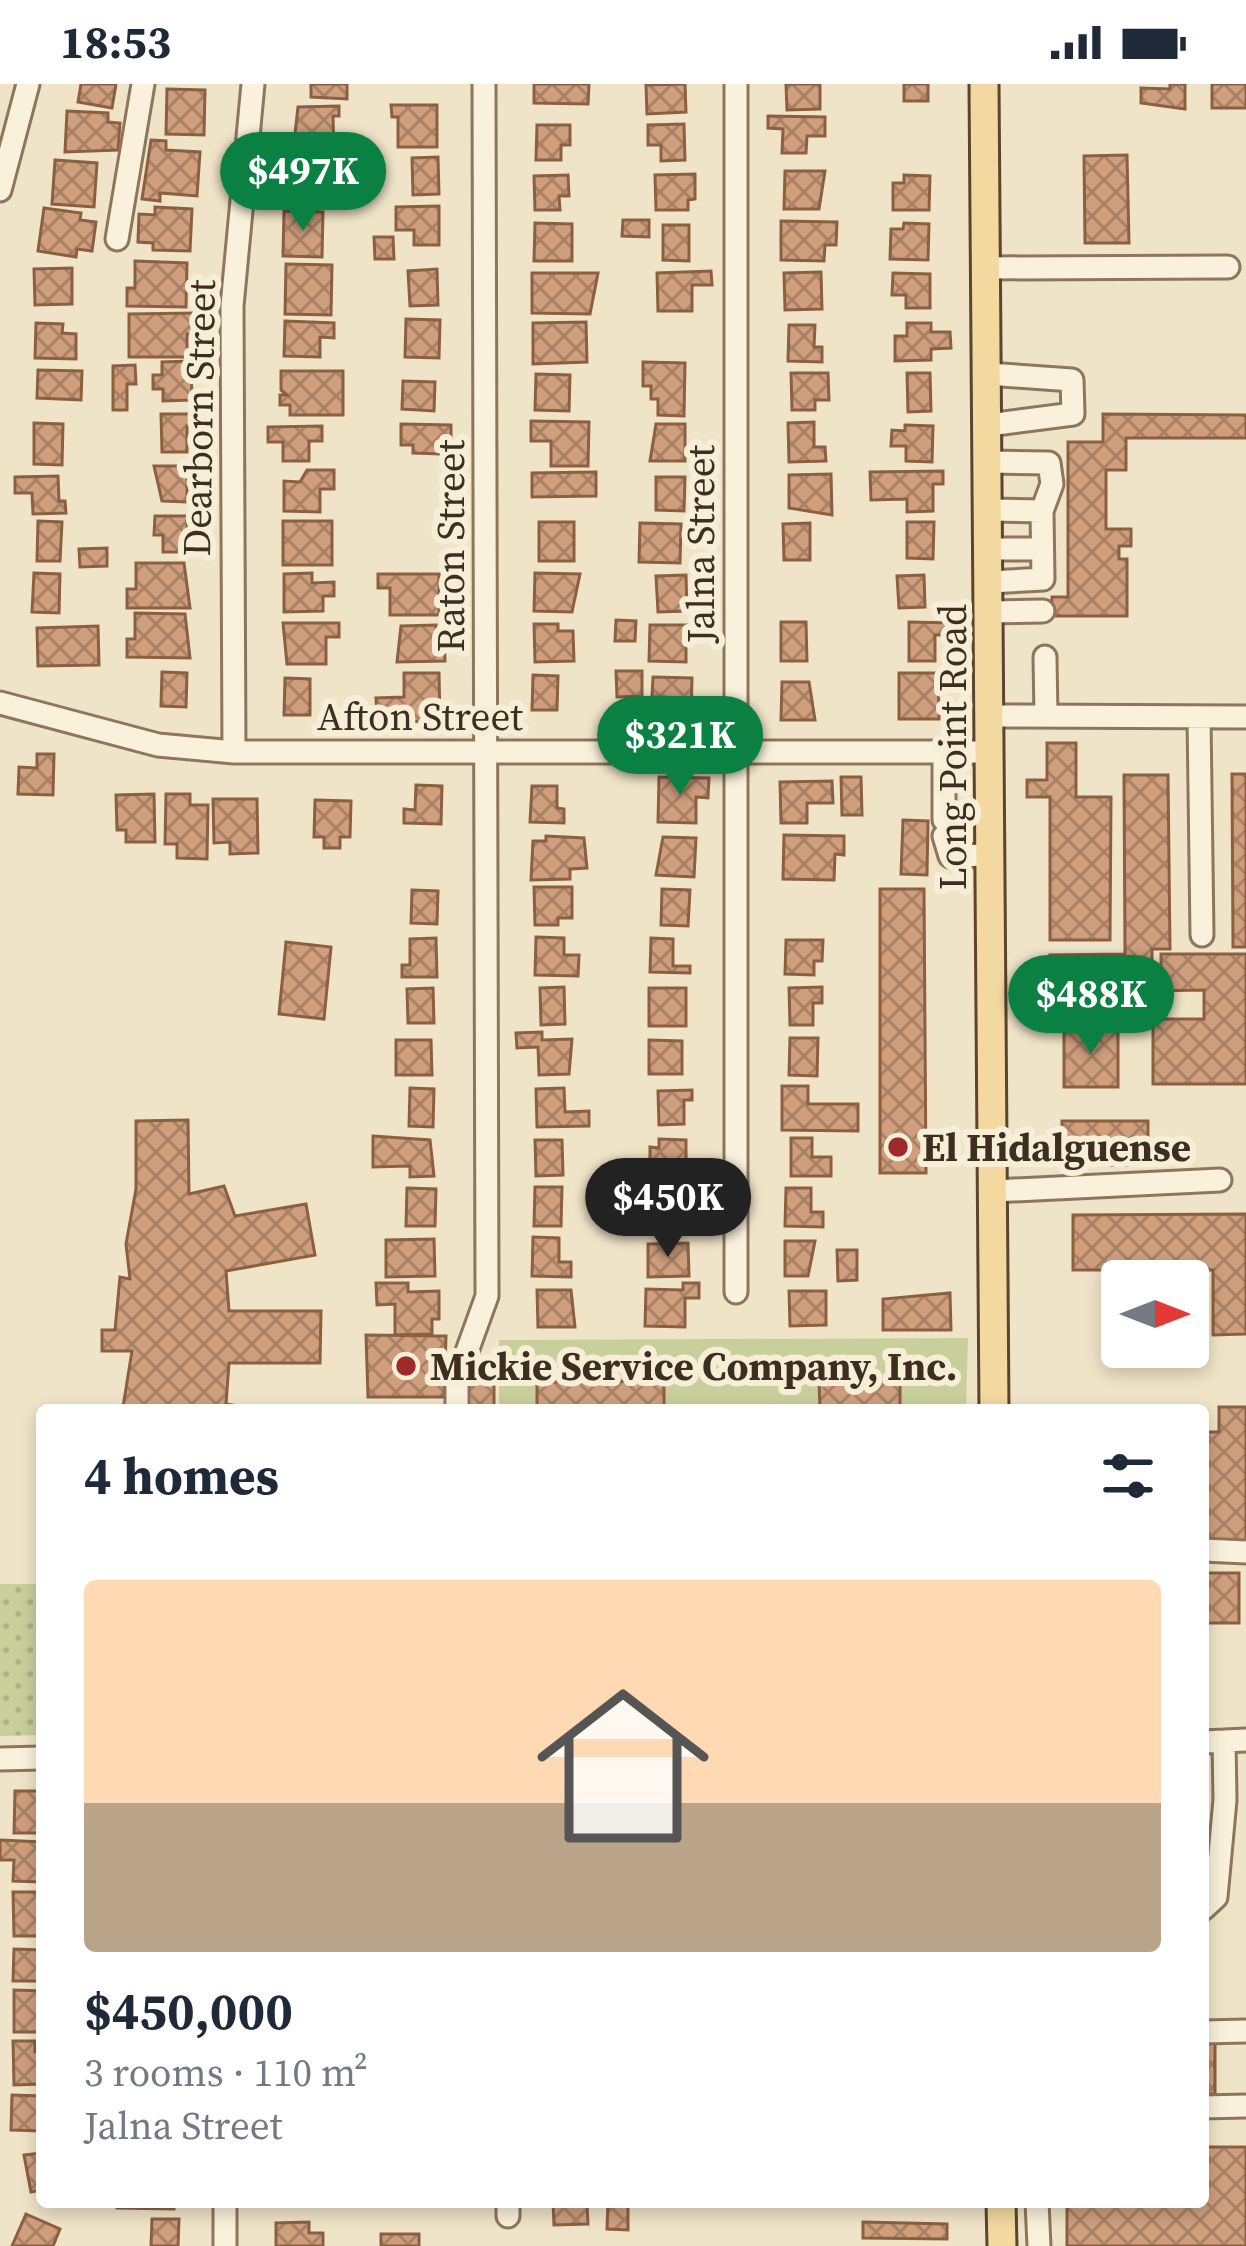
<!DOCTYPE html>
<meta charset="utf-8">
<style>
:root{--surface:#fff;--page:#f6f6f7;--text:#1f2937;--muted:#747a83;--line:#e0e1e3;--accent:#0b8043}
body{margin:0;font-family:"Source Serif 4",serif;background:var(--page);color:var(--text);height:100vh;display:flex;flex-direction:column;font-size:45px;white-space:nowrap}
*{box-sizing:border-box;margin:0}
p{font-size:39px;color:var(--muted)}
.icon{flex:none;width:66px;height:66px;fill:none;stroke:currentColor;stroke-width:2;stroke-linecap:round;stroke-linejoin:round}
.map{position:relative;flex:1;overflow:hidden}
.details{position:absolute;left:36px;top:1320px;width:1173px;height:804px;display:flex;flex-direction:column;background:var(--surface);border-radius:12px;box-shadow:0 6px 18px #0003}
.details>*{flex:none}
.needle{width:78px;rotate:90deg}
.buttons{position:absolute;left:1101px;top:1176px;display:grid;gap:24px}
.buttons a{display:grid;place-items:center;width:108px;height:108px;border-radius:12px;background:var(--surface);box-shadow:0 6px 18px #0003;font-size:60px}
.price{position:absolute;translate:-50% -102px;padding:0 27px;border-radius:42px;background:var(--accent);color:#fff;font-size:39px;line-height:78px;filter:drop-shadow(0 3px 6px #0008)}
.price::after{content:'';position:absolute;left:50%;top:72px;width:36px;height:27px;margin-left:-18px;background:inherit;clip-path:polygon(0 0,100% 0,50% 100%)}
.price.current{background:#222;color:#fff}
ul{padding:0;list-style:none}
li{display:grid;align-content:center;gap:24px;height:636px;padding:0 48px}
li+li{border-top:3px solid var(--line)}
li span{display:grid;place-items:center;height:372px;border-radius:12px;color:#555}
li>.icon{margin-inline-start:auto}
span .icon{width:216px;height:216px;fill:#fffc;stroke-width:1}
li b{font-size:51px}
h2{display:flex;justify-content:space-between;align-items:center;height:144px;padding:0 48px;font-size:51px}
.status{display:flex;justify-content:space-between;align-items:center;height:84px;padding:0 60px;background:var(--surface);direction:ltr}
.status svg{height:33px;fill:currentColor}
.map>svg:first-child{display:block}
.park{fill:url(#park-dots)}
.pitch{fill:#c9cf9b}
.building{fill:url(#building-cross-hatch);stroke:#8d5f41;stroke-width:3}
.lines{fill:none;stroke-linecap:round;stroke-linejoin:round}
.minor-casing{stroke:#8d765c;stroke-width:27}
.major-casing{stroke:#5b4430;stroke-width:33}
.minor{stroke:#faf1dc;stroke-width:21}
.major{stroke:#f3d9a0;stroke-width:27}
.poi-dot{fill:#9e2a2b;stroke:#f7eed8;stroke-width:4.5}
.labels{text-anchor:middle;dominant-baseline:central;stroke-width:12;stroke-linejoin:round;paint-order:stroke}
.street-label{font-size:39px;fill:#3d2e20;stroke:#f7eed8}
.poi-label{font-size:39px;font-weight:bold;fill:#3d2e20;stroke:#f7eed8;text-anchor:start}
</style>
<div class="status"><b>18:53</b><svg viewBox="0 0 49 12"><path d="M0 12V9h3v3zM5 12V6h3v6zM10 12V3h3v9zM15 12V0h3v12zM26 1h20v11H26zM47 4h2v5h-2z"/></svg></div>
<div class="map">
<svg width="1246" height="2162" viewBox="0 0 1246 2162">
<defs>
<pattern id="park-dots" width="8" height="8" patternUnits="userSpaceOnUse" patternTransform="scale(3)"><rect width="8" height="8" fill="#c9cf9b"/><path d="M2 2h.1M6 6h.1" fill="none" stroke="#aeb285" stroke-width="1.8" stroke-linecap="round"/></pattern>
<pattern id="building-cross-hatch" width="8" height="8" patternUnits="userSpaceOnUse" patternTransform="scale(3)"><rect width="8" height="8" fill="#cf9f7d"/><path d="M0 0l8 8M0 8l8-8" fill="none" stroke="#a98266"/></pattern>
</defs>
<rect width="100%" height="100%" fill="#f0e4c8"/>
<path class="park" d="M0,1500h42v151l-42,1z"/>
<path class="pitch" d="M968,1254l-2,72h-467v-70z"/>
<path class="building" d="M81,0h35l-4,24 -34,-6z
M311,0h36v15l-36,-2z
M534,0h55l-1,20 -54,-1z
M685,0l1,28 -39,2 -1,-29z
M786,0h34v25l-33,1z
M904,0h24v17h-24z
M1170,0h15v25l-44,-6v-15l29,1z
M1212,0h34v24h-34z
M167,5l38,1 -1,45 -38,-1z
M391,21h46v42h-39v-30h-6z
M339,22v10h-6l1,35h-41l5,-44z
M67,27l41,2v9l12,1 -2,27 -53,2z
M768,32l57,1v19h-18l-1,17h-24l1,-24 -15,-1z
M684,40l1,36 -24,1v-16h-13v-20z
M537,41h33v20h-9v15h-25z
M151,56l15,1v9l34,2 -3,44 -37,-3v8l-18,-2z
M1127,71l2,88h-44l-1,-87z
M293,73l36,1 -1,42h-36z
M438,73l1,37 -26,1 -1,-37z
M55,76l42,3 -3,44 -42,-3z
M785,87h40l-6,38h-35z
M695,90v25l-7,1v10h-32l-1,-35z
M568,91l1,21h-10l1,14h-25l-1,-34z
M904,91l26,1 -1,34h-36v-27h11z
M439,122v39h-25v-15h-18v-23z
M155,123l37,2 -2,42 -37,-1v-7l-15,-1 1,-28 16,1z
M44,124l37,5 -1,7 16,2 -4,29 -15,-2 -1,8 -38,-6z
M284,127l39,1 -1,45 -39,-1z
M623,136h26v17l-27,-1z
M781,137l56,1 -1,23h-11l-1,16 -43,-1z
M535,139l37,1v37h-38z
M904,139l25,1 -1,36 -38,-1 1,-30h12z
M663,141h26v36l-26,-1z
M374,153h19l1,22h-19z
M135,177l52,2 -1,44 -59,-1v-18h8z
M286,180l46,1 -1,50 -46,-1z
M72,184v36l-37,1 -1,-36z
M437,185l1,36 -28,1 -2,-35z
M711,187l1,14h-20v26h-34l-1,-38z
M821,188l1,37 -37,1 -1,-37z
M532,189h66l-8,41 -58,-1z
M893,189l37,1v34h-24v-13h-14z
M197,229v21h-10v23h-58v-43z
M406,235l34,1 -1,38 -34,-1z
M285,237l49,2v15l-14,-1v20l-36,-1z
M586,238l1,40 -54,2v-41z
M36,239l27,1 -1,9 14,1v25l-41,-1z
M907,239h24v9h19l1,16 -20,1v11l-36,1v-25h12z
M789,241h26l-1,22h8v15l-34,-1z
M191,277l1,39 -29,1v-12h-10v-14h9v-13z
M643,278l42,1 -1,53 -26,-1v-16h-7v-13h-8z
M135,281l1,19h-9v26h-14v-44z
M38,286l44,1 -1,29 -44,-2z
M281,287h62v44h-53v-10h-10v-10h7l-6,-5z
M791,289h37l1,27h-14v10h-23z
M907,289h23l1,38 -23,1z
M536,290l34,1 -1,36 -34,-1z
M403,297l32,1 -1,29 -32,-2z
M161,330h40v11l-14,1v26h-25z
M1103,330l143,1v23h-120v32h-20v59h25v17h-12v13h8v57h-76l1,-19h16v-155h35z
M531,337l58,1 -1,44h-37v-25h-20z
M814,338v25h11l1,14 -37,1 -1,-39z
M34,339l29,1 -1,41 -28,-1z
M401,340l50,1v15h-9l-1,14 -28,-1v-8h-12z
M656,340h29v37h-35z
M905,341l28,1 -1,36 -26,-1v-15h-15l1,-16 13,1z
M322,342v15h-13v20h-26v-19h-15v-15z
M154,382h33v36l-25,-1z
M307,386h27v19h-14v23l-36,-1v-30l16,1z
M943,387v13h-10v27l-26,1v-13l-36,1 -1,-28z
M596,388v24l-64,1v-24z
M831,390l1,41 -43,-7v-33z
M58,392l1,25h6l1,12 -33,1 -1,-21h-17v-16z
M656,393h29l-1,34 -28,-1z
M155,432h32v36h-24v-17h-9z
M38,437l24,1 -2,39h-23z
M283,437h49v44h-49z
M539,438h35v39h-35z
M907,438h27l-1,37 -26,-1z
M640,439l41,1 -1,39 -41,-1z
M810,439v37h-26l-1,-36z
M107,464v18l-27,1 -1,-18z
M136,479h48l6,45h-63v-19h9z
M34,489l26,1 -1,39 -27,-1z
M312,489v10l22,-1v14h-11v15l-39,1v-38z
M535,489l45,1 -8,38 -38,-1z
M378,490h61v41h-49v-27h-12z
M686,491l1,36 -29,1 -2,-36z
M924,491l1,32 -26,1 -2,-32z
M135,529l50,1 5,44 -63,-1v-18h8z
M616,536l20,1 -1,20h-20z
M781,538h25l1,39h-26z
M909,538l44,1v12h-18v26h-26z
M283,539h56v14h-13v27h-39z
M534,540h24v7h15l1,30 -39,1z
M436,541v9h8l1,27 -48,1 4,-36z
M650,541h36v37l-37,-1z
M98,542l1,39 -61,1 -1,-38z
M616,587h26v25l-25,1z
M162,588l25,1 -1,34 -25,-1z
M404,589h35l1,48 -63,1 -1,-24 28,-1z
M899,589h39l1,46h-40z
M533,591l25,1 -1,34h-25z
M653,593l39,1 -1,39 -26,-1v-19h-13z
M285,594l25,1v36h-26z
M782,598h27l6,38h-34z
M1047,659h29v54h35l-1,143h-60v-143h-23v-17h20z
M37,670h17l-1,41 -35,-1 1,-27 18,1z
M1232,690h14v173h-13z
M1124,691h44l2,174h-18v18h9v-13h85v130h-93v-65h51v-29l-53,1v15l-100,1 -1,-52 75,-1z
M659,693l50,1 -1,20 -12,-1v26l-38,-1z
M841,693h20l1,38h-20z
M832,697l1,22h-26v20h-26l-1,-41z
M416,701l26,1 -1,38 -37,-1v-14l11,1z
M532,702h25v22l7,1v14l-34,-1z
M154,710l1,48h-29v-12h-9l-1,-35z
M166,710h24v11h18l-1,54 -30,-1v-14h-12z
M213,715h44l1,54 -28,1v-12l-16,1z
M315,716l36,1 -1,36h-10v11h-16v-11h-10z
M903,736l25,1 -1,54 -26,-1z
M784,751l60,1v19l-9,-1 -1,26 -51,-1z
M546,752l38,2 3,30 -17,1v10l-39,1 2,-39h13z
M663,753l33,1 -2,39 -38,-2z
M534,803h38v31h-14v7h-23z
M662,805l28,1 -2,36 -27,-1z
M880,805h44l2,284h-46z
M412,806l26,1 -1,33 -26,-1z
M536,853l28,1v17h15l-1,21 -43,-1z
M436,854l1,39h-35v-12h8v-26z
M651,854l22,1v27h17v7l-40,-1z
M786,856h37l-1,21h-8v14l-29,-1z
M286,858l45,5 -7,72 -45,-5z
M564,903l1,37 -24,1 -1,-37z
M822,903v16h-9v22h-23l-1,-37z
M433,904l1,35h-26l-1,-34z
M649,904h37v38h-37z
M1064,944h54v59h-54z
M542,948v8l30,-1 -3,35 -30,1 -1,-28 -21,1 -1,-15z
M790,954h28l-1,38 -28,-1z
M396,956h35l1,35h-36z
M649,956l33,1v33h-33z
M782,1002h26v18h50v27l-76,-1z
M410,1004l24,1 -1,38 -24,-1z
M564,1004l1,24 24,-1v15l-52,1 -1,-38z
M692,1006v10h-8v24l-25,1 -1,-34z
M188,1036l1,74 35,-8 11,30 71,-12 9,51 -89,16 3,40h92l-1,52h-91l-3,41 36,6 -139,-3 9,-56h-30v-21h13l5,-53 10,2 -4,-35 10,-55v-68z
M1062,1037h86v44h-86z
M373,1052l57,4 4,36 -24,1v-11l-37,1z
M791,1054h21v19h19v19h-40z
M659,1055l27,1v37l-36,-1v-29l9,1z
M535,1056h27l1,35 -27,1z
M535,1103h27l-1,39h-27z
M407,1104l29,1 -1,37h-29z
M647,1104h40v39l-40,-1z
M786,1104h25v24h12v15l-38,-1z
M1246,1130v120l-33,1v-65h-140v-55z
M533,1153l26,1v24h12v15l-39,-1z
M434,1155l1,37 -49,1v-37z
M785,1157h30l-7,35h-23z
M688,1159l1,33 -41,1v-33z
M837,1166h20v30l-19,1z
M376,1199h32v9l31,-1v28h-7v15l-37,1v-31l-18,1z
M683,1199h16v15h-14v29l-40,-1 1,-37 37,1z
M537,1206h34l4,37h-37z
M789,1207h37v34l-36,1z
M950,1209l1,37h-68v-31z
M366,1251l80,1 -2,61h-76z
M900,1295v31h-80l-1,-30z
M664,1297v29h-127v-28z
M469,1298h25v28h-26z
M1219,1323h27v135h-43v-110h16z
M1203,1489h36v50h-36z
M15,1707h26l-1,42h-26z
M0,1756l42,2 -1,40 -28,-1 1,-21h-14z
M13,1808h29l-3,44h-25z
M14,1865l28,1v31h-29z
M14,1906l28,1v41h-28z
M13,1957h22v11h7v32l-28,1z
M1203,1959h12v51h-12z
M12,2011l30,1v35l-31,-1z
M1203,2063h43v99h-179v-44h136z
M42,2069v37l-11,2 -7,-37z
M117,2118h58l-1,7 -57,-1z
M553,2118h34l1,22 -34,1z
M608,2118h20v28l-21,-1z
M26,2130l34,15 -7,17h-41z
M152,2135h27l-1,27h-27z
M309,2138v11h14v13h-47v-23z
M863,2138l84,2v15l-84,-1z
M381,2150h38v12h-38z"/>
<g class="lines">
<defs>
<path id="minor" d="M0,106l28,-106
M117,155l26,-155
M987,184l241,-1
M988,290l84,6 1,34 -84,11
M989,378l60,1 3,21 -10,27
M990,426l52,1 1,68 -53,3
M990,465h52
M990,528l53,-1
M1045,573l1,59
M0,619l158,42 76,7h757
M991,632l255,1
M1199,633l3,218
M234,668l-2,-446 21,-222
M944,736v-68
M944,752l6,20 41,-1
M994,1107l226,-11
M736,1208v-1208
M457,1326v-31l30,-83 -3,-1212
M1203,1466l43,2
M1203,1658l43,-2
M0,1675l42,-1
M1203,1825l13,-12 9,-97 -1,-59
M1203,1948l43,-1
M1203,2023l43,-1
M508,2118v14
M1037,2118l2,44
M225,2162v-44"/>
<path id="major" d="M984,0l10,1326
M1001,2118l1,44"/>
</defs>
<use href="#minor" class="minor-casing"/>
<use href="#major" class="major-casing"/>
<use href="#minor" class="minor"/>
<use href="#major" class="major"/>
</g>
<g class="poi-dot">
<circle cx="898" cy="1063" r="12"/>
<circle cx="406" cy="1282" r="12"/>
</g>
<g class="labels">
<g class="street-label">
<text transform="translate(199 334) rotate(-89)">Dearborn Street</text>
<text transform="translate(700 460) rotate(-90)">Jalna Street</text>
<text transform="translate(450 462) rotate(-90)">Raton Street</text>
<text x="420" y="632">Afton Street</text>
<text transform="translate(952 663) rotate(-90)">Long Point Road</text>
</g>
<g class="poi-label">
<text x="922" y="1063">El Hidalguense</text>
<text x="430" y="1282">Mickie Service Company, Inc.</text>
</g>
</g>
</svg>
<div class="buttons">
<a><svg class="needle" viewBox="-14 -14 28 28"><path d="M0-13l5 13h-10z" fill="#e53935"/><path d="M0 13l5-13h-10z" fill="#747a83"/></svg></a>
</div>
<b class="price" style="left:303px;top:150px">$497K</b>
<b class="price" style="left:680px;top:714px">$321K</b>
<b class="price" style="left:1091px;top:973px">$488K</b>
<b class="price current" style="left:668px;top:1176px">$450K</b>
<section class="details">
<h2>4 homes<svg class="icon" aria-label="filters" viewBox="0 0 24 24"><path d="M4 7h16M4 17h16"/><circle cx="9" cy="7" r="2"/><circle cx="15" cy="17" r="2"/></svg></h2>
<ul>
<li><span style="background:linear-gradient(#ffd9b3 60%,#b9a48a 0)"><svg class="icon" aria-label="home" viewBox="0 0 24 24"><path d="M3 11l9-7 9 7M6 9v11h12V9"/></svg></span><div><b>$450,000</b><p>3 rooms · 110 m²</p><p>Jalna Street</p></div></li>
</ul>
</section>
</div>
